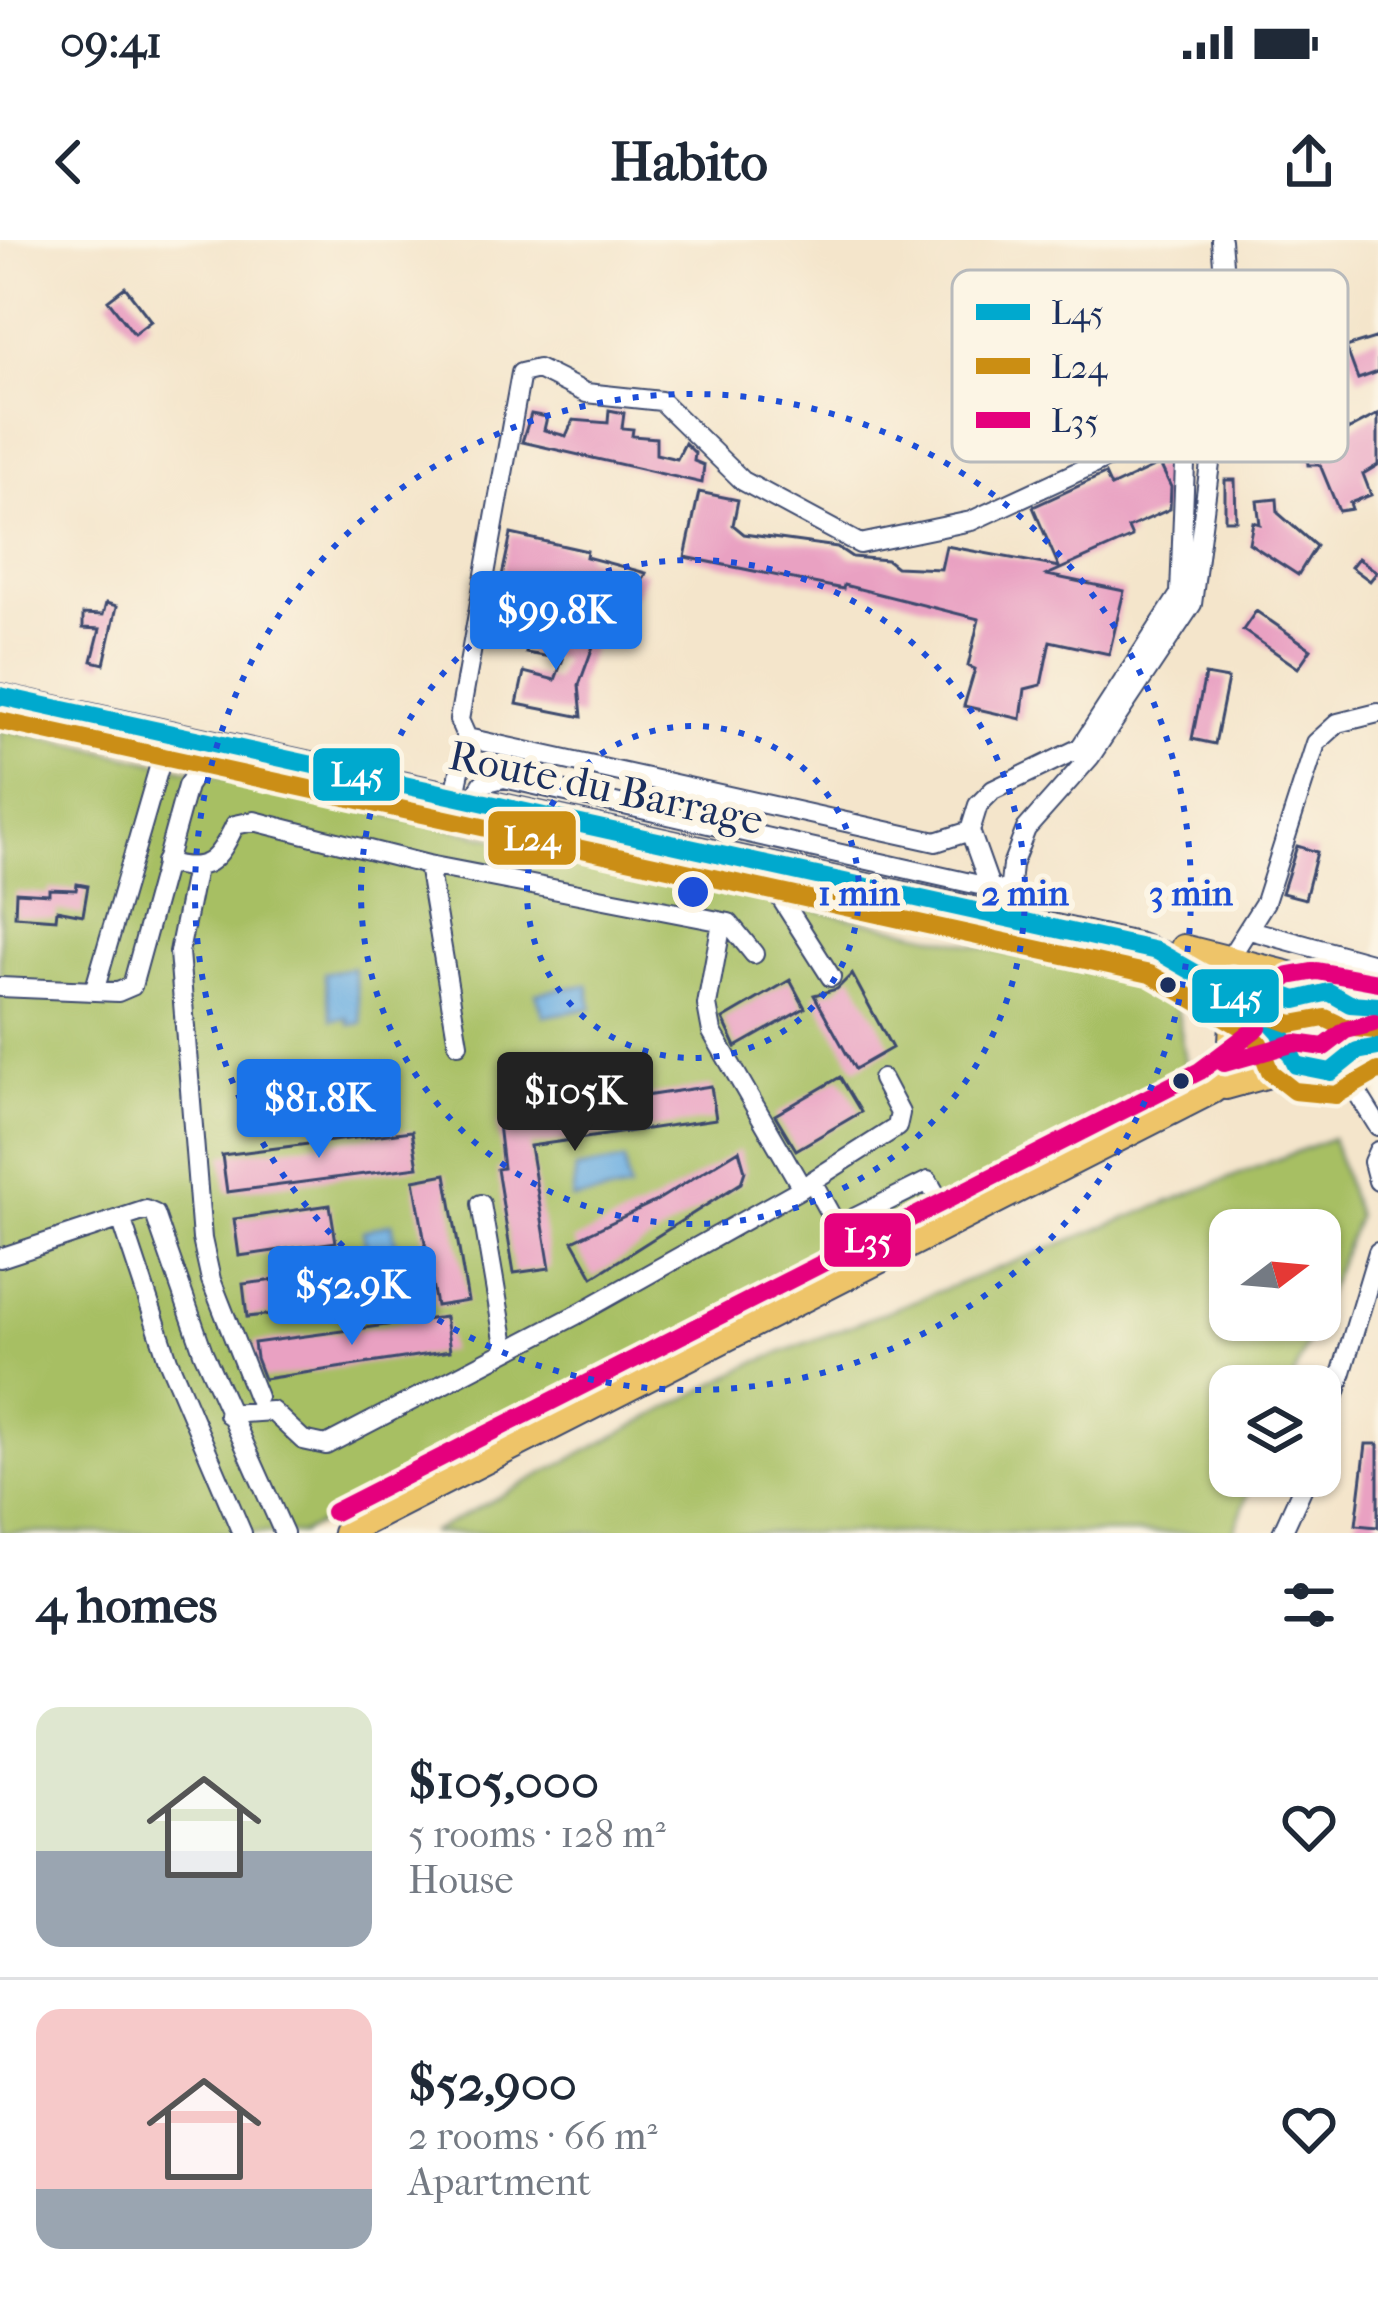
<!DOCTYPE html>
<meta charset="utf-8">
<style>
:root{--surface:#fff;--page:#f2f2f3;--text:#1f2937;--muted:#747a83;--line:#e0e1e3;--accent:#1a73e8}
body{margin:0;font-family:"IM FELL French Canon",serif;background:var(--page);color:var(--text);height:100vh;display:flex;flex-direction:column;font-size:45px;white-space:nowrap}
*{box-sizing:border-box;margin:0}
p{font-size:39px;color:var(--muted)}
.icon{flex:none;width:66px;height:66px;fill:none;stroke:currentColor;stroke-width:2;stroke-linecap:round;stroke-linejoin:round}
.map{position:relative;height:1293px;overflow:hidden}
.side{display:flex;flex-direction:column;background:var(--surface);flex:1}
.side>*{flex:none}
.needle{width:78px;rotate:74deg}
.buttons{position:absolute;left:1209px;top:969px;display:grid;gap:24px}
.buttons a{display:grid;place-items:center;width:132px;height:132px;border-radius:24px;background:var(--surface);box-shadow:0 3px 9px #0004;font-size:60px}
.price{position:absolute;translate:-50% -102px;padding:0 27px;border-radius:12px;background:var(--accent);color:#fff;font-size:39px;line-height:78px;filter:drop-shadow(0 3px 6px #0008)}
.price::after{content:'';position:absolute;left:50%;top:72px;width:36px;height:27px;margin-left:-18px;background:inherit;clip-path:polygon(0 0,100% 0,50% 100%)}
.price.current{background:#222;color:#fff}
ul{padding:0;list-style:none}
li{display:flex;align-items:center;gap:36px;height:300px;padding:0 36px}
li+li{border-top:3px solid var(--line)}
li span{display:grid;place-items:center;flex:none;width:336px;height:240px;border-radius:24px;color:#555}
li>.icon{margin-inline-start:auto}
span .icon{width:144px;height:144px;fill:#fffc;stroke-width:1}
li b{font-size:51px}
h2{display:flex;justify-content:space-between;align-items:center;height:144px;padding:0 36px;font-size:51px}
.status{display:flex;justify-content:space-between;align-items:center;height:84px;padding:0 60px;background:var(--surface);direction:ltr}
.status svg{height:33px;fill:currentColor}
header{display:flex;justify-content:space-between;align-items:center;height:156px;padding:0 36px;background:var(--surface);font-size:54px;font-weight:700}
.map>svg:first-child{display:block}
.green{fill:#a7bf64;stroke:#617761;stroke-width:3}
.water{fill:#6dafe1;stroke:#446fa0;stroke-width:3}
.building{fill:#e9a1c2}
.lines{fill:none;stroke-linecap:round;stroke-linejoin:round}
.minor-casing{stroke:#3c4a6e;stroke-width:22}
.major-casing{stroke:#3c4a6e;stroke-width:28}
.minor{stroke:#fff;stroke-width:18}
.major{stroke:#eec469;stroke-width:24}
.bus-1-casing{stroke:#fcf5e5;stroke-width:27}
.bus-2-casing{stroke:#fcf5e5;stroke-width:27}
.bus-3-casing{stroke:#fcf5e5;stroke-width:27}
.bus-1{stroke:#00a9ce;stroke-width:18}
.bus-2{stroke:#cb8e13;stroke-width:18}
.bus-3{stroke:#e5007d;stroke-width:18}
.ring{fill:none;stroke:#1d4ed8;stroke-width:6;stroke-dasharray:6 12}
.bus-dot{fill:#1b2f5e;stroke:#fcf5e5;stroke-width:4.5}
.labels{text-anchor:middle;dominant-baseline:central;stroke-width:12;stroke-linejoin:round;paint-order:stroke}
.street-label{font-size:42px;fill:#1b2f5e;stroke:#fcf5e5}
.key{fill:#fcf5e5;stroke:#b8babc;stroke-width:3}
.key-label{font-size:33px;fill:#1b2f5e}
.centre{fill:#1d4ed8;stroke:#fcf5e5;stroke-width:6}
.ring-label{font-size:36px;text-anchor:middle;font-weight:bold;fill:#1d4ed8;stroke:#fcf5e5;stroke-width:12;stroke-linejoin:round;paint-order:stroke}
.line-badge{stroke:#fcf5e5;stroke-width:4.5}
.badge-label{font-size:33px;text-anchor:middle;font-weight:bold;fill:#fff}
</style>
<div class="status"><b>09:41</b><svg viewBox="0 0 49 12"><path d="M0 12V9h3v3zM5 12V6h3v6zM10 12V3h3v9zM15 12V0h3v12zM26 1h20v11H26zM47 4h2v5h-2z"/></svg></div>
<header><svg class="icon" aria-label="back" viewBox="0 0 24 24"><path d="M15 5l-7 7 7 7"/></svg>Habito<svg class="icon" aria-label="share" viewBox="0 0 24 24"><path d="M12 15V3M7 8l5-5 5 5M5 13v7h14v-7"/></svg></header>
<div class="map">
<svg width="1378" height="1293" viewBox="0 0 1378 1293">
<rect width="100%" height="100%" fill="#fcf5e5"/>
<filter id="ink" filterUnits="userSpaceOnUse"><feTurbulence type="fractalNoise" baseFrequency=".00833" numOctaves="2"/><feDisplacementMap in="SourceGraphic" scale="24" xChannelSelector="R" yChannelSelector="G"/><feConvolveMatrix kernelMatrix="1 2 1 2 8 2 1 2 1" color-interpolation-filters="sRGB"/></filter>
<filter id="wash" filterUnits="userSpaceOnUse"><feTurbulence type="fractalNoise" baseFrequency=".004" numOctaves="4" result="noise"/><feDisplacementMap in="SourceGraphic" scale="48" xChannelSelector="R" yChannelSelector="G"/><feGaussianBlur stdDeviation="2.7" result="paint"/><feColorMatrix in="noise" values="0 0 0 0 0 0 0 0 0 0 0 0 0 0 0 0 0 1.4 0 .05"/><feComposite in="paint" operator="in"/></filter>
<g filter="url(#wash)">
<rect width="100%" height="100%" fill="#f4e5cb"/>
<path class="green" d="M0,488l1174,262 15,90 -888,453h-301z
M1332,898l25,79 -37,93v-80h-90v90h86l-26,66h-60v90h25l-22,57h-803l322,-169z"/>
<path class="water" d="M353,728l9,55 -13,2 -1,-7 -16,2 -8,-47z
M588,745l4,23 -48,8 -8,-23z
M624,921l5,29 -57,9 4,-30z
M392,983l10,56 -29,5 -10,-53z"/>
<g id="blocks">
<path class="building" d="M125,47l26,34 -17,13 -26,-34z
M1378,97v35l-20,7 -12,-32z
M609,170l15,3 -2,15 11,1 -1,7 24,2v16l21,5 8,-16 10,10 -1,8 10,4 -2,18 -180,-41 9,-28 16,3 -3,13 22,6 7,-16 35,3z
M1378,174v51l-15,9 8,21 -21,8 2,6 -13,2 -19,-46h-12l-1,-10 -20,-1 2,-30 16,1 -1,13 32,-2z
M1160,224l11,23 -1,22 -42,19 4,9 -85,38 77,16 -15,63 -59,-13 -9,44 -16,4 -4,30 -57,-13 11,-37 -7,-3 11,-47 -135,-34 -1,4 -158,-32 14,-65 39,8 -5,25 11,9 93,13 15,10 35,3 9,7 45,2 5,-23 113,21 -26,-60 72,-33 6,13z
M1225,240h10l1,40h-11z
M1277,259l1,14 38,33 -18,29 -49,-32 4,-21 7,2 -3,-23z
M511,294l76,17 -1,6 60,16 -11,24 -31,-13 -2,9 -22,-7 -2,8 -76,-18z
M1358,318l19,14 -7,9 -19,-14z
M106,363l11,3 -13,58 -12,-3 8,-32 -17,-1v-14l20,1z
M1256,371l55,38 -13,19 -55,-38z
M530,389l65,12 -16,44 3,32 -65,-13 7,-32 31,8 8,-21 -37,-6z
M1205,435l23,4 -13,65 -23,-5z
M1297,606l20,6 -12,47 -23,-6z
M77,644l11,2 -5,29 -26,-5 -1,9 -41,-3 1,-24 33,2v-5l27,1z
M852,734l40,74 -37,21 -41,-74 23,-6z
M790,740l15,28 -69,39 -13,-28z
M840,837l21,35 -65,38 -21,-35z
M711,846l5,33 -186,27 20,122 -36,5 -17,-104 6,-1 -5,-44 9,-7z
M412,891l6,36 -191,25 -5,-37z
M739,910l6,21 -4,12 -148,94 -20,-36 83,-40z
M446,934l22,127 -32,5 -22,-126z
M330,965l6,37 -97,14 -5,-37z
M340,1032l4,34 -97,11 -4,-33z
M445,1077l5,34 -186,28 -8,-21 -2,-15z
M1366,1204h12v83l-22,-2z"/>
</g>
</g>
<g filter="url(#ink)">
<use href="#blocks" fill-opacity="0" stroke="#3c4a6e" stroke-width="3"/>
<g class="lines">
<defs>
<path id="minor" d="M455,555l12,-57
M473,559l10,-16 21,-5 493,111
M970,591l-34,11 -469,-104 -8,-18 62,-347 17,-4 48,24 75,8 82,80 117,63 111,-23 175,-81 24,2 15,22 -5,130 -100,154 -87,42 -15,15 -8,26 20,56
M165,622c42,13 53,-1 70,-37l19,-4 174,44 301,58 25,31
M769,623l6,26 56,88
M428,625l30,179
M196,628l-17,84 23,287 9,41 46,117
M1007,676l5,-51 14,-36 64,-72 102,-153 36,-281 -7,-83
M1250,690l128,35
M1231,716l34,-54 51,-159 22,-20 40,-10
M0,747l118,5 14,-6 55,-200 29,-43
M95,748l65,-224 4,-33
M1342,828l36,58
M1378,911l-5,11 5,19
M481,964l25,147
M121,978l47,142 74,173
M836,987l92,-46 26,45
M0,1018l146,-48 9,4 48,138 81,181
M862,1032l-50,-91 85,-54 3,-14 -18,-34
M228,1174l44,-3 31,29 23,5 250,-130 226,-127 -90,-156 -5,-27 15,-83
M1320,1205l58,-193
M1282,1293l26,-57"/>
<path id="major" d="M0,456l1137,249 159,55
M1183,707l195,49
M1209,734l23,49 -3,56
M1220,742l60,48
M1280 793a41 41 0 1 1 82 0a41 41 0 1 1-82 0Z
M1226,847l73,-20
M345,1293l868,-442 68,-51"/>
</defs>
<use href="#minor" class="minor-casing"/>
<use href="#major" class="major-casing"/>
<use href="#minor" class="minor"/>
<use href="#major" class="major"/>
<defs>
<path id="bus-1" d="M0,456l1157,255 103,59 20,22 16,33 35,7 26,-21 21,-4
M1232,737l64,23 33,-8 21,12 28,2"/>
<path id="bus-2" d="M0,481l1150,253 95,55 14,14 11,29 24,19 42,4 42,-24
M1224,760l68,24 33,-6 19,9 32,3"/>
<path id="bus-3" d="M1224,823l71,-20 29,4 22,-17 28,-7
M334,1272l866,-441 58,-44 10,-35 21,-16 28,-5 61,11"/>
</defs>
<use href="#bus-1" class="bus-1-casing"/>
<use href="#bus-2" class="bus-2-casing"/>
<use href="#bus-3" class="bus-3-casing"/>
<use href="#bus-1" class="bus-1"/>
<use href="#bus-2" class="bus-2"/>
<use href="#bus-3" class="bus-3"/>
</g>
</g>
<g class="ring">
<circle cx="693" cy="652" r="166"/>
<circle cx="693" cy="652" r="332"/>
<circle cx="693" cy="652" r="498"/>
</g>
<g class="bus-dot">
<circle cx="1168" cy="745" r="10"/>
<circle cx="1181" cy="841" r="10"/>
</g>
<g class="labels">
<g class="street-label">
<text transform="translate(606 548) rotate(12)">Route du Barrage</text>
</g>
</g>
<rect x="952" y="30" width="396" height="192" rx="18" class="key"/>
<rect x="976" y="64" width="54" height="16" fill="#00a9ce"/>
<rect x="976" y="118" width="54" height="16" fill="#cb8e13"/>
<rect x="976" y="172" width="54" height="16" fill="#e5007d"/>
<g class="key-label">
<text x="1051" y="84">L45</text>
<text x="1051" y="138">L24</text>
<text x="1051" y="192">L35</text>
</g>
<circle cx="693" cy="652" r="18" class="centre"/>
<g class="ring-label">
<text x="859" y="665">1 min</text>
<text x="1025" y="665">2 min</text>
<text x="1191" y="665">3 min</text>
</g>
<g class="line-badge">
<rect x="311" y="506" width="91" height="57" rx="12" fill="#00a9ce"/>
<rect x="486" y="569" width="92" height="58" rx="12" fill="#cb8e13"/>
<rect x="1190" y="727" width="91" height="58" rx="12" fill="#00a9ce"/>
<rect x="822" y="971" width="91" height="58" rx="12" fill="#e5007d"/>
</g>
<g class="badge-label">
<text x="357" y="546">L45</text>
<text x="532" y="610">L24</text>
<text x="1236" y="768">L45</text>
<text x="868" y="1012">L35</text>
</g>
</svg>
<div class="buttons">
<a><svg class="needle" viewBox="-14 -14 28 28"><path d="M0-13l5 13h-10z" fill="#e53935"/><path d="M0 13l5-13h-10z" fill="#747a83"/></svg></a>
<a><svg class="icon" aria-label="layers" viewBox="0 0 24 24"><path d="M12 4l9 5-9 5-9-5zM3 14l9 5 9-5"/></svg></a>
</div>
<b class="price" style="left:556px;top:433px">$99.8K</b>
<b class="price current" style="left:575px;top:914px">$105K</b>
<b class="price" style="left:319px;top:921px">$81.8K</b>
<b class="price" style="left:352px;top:1108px">$52.9K</b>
</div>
<section class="side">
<h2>4 homes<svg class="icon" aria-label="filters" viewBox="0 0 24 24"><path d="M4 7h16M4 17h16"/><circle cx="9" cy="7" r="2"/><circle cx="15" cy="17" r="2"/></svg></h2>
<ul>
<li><span style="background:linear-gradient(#dfe7d0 60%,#9aa5b1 0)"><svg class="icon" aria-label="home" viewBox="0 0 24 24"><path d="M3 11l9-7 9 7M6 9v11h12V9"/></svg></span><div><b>$105,000</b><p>5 rooms · 128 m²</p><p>House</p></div><svg class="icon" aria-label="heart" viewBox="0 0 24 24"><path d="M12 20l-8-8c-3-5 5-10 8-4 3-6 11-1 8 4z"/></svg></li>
<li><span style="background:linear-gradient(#f6c9c9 75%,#9aa5b1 0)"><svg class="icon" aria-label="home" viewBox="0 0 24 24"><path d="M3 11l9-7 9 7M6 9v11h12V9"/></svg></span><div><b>$52,900</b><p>2 rooms · 66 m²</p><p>Apartment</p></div><svg class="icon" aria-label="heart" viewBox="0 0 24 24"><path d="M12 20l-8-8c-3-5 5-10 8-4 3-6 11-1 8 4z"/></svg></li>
</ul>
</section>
